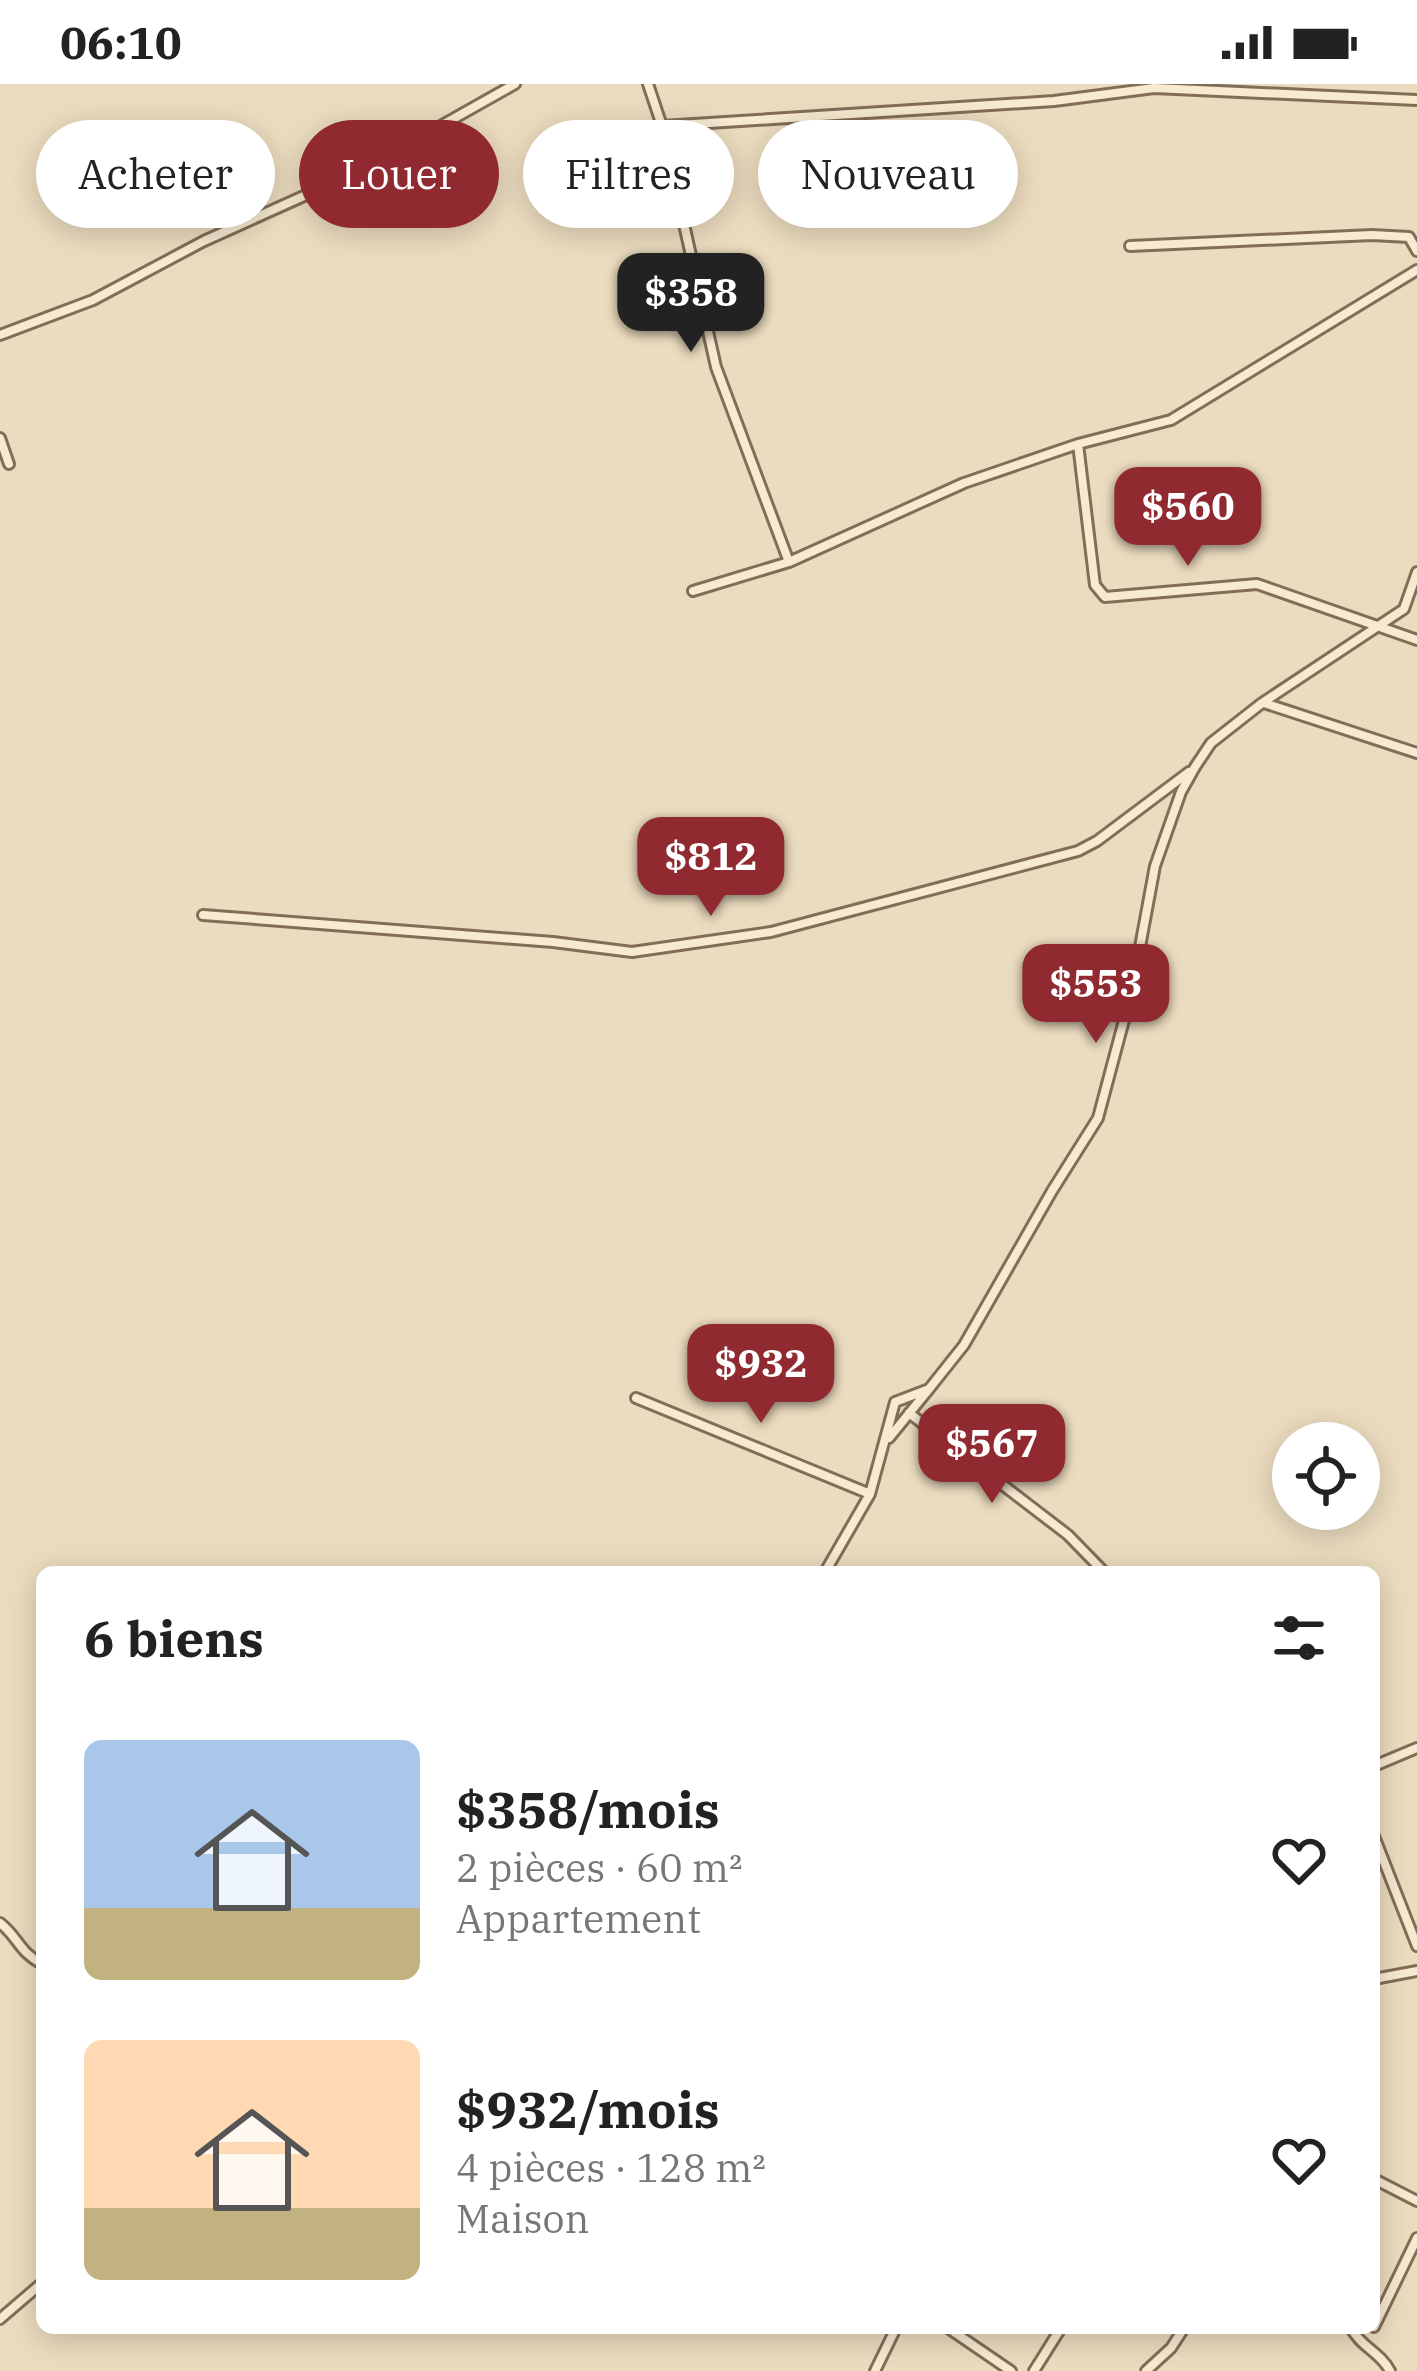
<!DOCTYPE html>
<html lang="fr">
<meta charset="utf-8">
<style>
:root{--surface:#fff;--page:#f2f2f2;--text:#222;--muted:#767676;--accent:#902a30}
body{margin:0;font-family:"IBM Plex Serif",serif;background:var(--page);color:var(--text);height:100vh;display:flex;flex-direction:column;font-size:45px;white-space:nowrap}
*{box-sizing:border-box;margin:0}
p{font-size:39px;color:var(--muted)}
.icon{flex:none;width:66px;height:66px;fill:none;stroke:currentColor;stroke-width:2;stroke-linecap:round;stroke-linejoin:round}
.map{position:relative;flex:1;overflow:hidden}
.panel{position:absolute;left:36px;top:1482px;width:1344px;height:768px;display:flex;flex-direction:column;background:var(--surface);border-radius:18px;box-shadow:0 6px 30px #0003}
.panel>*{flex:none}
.banner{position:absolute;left:36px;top:36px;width:1347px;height:108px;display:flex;gap:24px}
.controls{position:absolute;left:1272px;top:1338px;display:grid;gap:24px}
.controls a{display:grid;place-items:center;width:108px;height:108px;border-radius:50%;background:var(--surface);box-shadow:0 6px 30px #0003;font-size:60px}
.price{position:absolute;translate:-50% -102px;padding:0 27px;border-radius:24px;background:var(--accent);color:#fff;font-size:39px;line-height:78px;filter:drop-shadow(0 3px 6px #0008)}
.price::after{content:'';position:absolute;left:50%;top:72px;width:36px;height:27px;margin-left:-18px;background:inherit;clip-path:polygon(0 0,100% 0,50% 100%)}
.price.current{background:#222;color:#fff}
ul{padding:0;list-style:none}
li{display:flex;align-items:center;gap:36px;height:300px;padding:0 48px}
li span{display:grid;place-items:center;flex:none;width:336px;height:240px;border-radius:18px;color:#555}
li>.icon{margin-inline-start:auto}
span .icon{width:144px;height:144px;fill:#fffc;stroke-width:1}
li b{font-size:51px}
h2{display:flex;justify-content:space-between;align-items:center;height:144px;padding:0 48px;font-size:51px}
.tag{padding:0 42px;border-radius:54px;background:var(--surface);box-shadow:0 6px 30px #0003;font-size:42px;line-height:108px}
.tag.current{background:var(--accent);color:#fff}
.status{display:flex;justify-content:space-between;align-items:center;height:84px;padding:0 60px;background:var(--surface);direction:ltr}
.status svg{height:33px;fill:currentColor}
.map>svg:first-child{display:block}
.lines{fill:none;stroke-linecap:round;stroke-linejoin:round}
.minor-casing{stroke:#846d58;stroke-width:14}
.minor{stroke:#f7ead1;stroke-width:8}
</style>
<div class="status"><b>06:10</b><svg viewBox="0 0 49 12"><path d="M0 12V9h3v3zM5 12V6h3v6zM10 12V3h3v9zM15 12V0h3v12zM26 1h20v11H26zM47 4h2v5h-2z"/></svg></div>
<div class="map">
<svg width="1417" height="2287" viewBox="0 0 1417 2287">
<rect width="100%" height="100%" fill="#ecdcbf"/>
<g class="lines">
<defs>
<path id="minor" d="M648,0l14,42 392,-25 100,-13 263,12
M662,42l54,241 73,195
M1130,162l242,-11 37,2 8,14
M0,251l93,-35 111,-59 162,-73 149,-84
M0,354l9,26
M1078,360l17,141 10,12 152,-13 160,56
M693,507l96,-29 175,-79 114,-39 93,-24 246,-150
M1264,619l153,50
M203,831l350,27 79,10 139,-20 307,-81 19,-10 92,-69
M636,1314l234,96
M909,1329l159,122 36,37
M889,1354l40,-49
M825,1488l45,-78 25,-92 34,-13 35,-44 88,-154 46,-73 34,-128 23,-124 26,-74 14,-25 16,-24 51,-40 142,-94 13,-37
M1374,1682l43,-18
M1374,1752l43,110
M0,1839c19,15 18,28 42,41
M1374,1895l43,-8
M1374,2095l43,22
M0,2235l42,-36
M1374,2243l43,-89
M948,2244l63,43
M1351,2244c10,19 30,25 39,43
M875,2287l21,-43
M1034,2287l27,-43
M1146,2287l25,-23 13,-20"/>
</defs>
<use href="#minor" class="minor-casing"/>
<use href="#minor" class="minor"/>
</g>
</svg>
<div class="controls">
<a><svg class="icon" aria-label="locate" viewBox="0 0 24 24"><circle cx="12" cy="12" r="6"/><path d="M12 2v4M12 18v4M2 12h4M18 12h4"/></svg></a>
</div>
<b class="price current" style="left:691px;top:271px">$358</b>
<b class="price" style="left:1188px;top:485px">$560</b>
<b class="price" style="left:711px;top:835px">$812</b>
<b class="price" style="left:1096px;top:962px">$553</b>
<b class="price" style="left:761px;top:1342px">$932</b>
<b class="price" style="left:992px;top:1422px">$567</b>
<div class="banner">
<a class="tag">Acheter</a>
<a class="tag current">Louer</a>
<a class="tag">Filtres</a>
<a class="tag">Nouveau</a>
</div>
<section class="panel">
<h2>6 biens<svg class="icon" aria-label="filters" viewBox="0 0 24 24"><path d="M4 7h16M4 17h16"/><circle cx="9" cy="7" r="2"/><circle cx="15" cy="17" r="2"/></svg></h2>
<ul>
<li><span style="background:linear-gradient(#a9c7e8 70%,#c2b280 0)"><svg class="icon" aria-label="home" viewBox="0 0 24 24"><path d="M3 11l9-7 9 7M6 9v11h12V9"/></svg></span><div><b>$358/mois</b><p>2 pièces · 60 m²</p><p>Appartement</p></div><svg class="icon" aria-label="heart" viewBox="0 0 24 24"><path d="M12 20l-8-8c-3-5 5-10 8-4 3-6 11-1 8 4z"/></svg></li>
<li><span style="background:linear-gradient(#ffd9b3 70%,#c2b280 0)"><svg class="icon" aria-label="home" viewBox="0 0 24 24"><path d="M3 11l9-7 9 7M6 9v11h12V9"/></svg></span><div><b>$932/mois</b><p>4 pièces · 128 m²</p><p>Maison</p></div><svg class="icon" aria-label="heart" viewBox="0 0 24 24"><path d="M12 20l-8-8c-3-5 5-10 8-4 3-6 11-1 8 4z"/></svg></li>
</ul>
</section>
</div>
